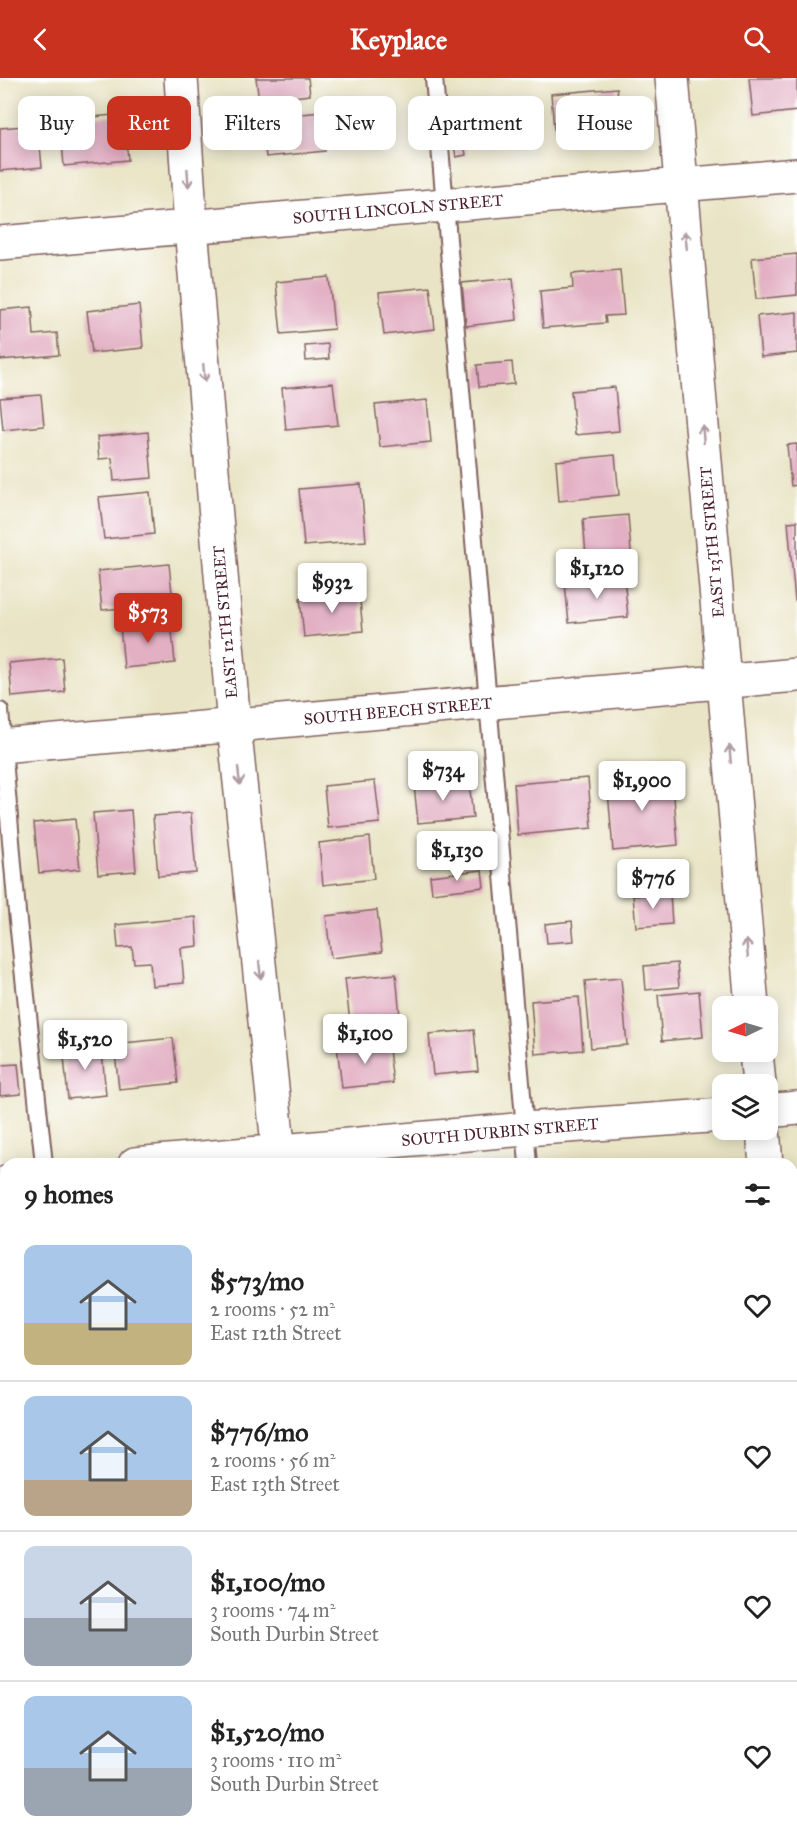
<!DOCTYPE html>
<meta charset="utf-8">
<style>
:root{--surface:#fff;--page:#f6f6f6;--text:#222;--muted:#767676;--line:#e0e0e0;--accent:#c8321e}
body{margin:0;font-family:"IM FELL Great Primer",serif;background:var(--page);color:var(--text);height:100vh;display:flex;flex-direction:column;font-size:22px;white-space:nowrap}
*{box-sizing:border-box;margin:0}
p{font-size:20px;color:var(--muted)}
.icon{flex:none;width:33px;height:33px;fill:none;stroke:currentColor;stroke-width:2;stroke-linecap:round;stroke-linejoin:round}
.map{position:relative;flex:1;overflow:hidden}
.sheet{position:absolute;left:0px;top:1080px;width:798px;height:684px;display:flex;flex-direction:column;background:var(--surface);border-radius:18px 18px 0 0;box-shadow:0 3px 15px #0003}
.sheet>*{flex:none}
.banner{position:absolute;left:18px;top:18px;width:762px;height:54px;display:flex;gap:12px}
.needle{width:39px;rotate:265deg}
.fabs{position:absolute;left:712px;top:918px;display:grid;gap:12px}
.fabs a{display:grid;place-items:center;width:66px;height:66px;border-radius:12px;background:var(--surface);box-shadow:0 3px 15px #0003;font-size:30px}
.price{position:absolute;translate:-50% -51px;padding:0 14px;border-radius:6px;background:#fff;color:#222;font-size:20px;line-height:39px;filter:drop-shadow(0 2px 3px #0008)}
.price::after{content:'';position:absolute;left:50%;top:36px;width:18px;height:14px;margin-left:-9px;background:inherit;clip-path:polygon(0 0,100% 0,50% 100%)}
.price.selected{background:var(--accent);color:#fff}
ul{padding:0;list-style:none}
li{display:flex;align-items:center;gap:18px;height:150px;padding:0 24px}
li+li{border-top:2px solid var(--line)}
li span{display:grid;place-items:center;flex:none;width:168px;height:120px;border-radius:12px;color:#555}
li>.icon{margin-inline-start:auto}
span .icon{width:72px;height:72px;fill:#fffc;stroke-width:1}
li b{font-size:26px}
h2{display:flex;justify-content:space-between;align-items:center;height:72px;padding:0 24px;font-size:26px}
.chip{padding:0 21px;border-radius:12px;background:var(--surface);box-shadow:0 3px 15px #0003;font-size:21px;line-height:54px}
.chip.selected{background:var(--accent);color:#fff}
header{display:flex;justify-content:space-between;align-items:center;height:78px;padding:0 24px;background:var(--accent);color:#fff;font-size:27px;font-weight:700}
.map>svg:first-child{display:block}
.building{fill:#e2afc3}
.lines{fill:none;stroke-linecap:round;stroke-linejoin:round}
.lane-casing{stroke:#826461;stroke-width:20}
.street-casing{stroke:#826461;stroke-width:36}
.secondary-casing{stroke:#826461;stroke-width:36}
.lane{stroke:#fff;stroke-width:16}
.street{stroke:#fff;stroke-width:33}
.secondary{stroke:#fff;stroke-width:33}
.oneway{stroke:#ae9aa0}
.labels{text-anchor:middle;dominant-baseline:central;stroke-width:5;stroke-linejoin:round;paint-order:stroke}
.street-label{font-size:16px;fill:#4a1f2b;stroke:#fff}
</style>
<header><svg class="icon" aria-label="back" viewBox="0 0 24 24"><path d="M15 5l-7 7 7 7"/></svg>Keyplace<svg class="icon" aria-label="search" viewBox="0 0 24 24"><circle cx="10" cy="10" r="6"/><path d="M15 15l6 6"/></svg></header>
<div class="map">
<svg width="797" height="1764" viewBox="0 0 797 1764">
<rect width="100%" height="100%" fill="#fff"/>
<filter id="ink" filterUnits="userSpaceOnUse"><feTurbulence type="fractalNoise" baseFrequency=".0167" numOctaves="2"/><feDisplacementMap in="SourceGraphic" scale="12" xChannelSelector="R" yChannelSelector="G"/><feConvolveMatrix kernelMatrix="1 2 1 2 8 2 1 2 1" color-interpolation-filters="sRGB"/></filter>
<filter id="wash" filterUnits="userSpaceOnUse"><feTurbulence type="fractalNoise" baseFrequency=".008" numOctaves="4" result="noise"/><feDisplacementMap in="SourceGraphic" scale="24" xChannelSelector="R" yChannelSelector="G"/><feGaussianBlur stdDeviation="1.35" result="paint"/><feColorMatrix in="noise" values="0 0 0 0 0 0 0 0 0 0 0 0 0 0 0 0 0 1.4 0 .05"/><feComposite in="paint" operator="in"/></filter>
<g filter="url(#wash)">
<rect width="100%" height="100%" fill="#e9e4c5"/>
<g id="blocks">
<path class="building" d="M256,0h52l2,17 -51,6z
M749,0h48v33l-44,5z
M617,10l3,35 -66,6 -3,-35z
M321,34l4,39 -59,6 -4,-39z
M124,36l4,46 -64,6 -4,-46z
M465,42l5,23h-6l2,12 -10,2 -6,-34z
M38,47l4,42 -42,4v-43z
M797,176v41l-41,4 -4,-41z
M620,192l4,45 -19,1 1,7 -63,5 -3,-37 33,-3 -1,-14z
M329,199l5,52 -53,5 -5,-52z
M513,200l4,42 -51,6 -4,-43z
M430,209l5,42 -51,6 -5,-43z
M139,227l4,43 -51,5 -5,-42z
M32,229l2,28 23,-2 2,22 -59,5v-50z
M797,234v41l-36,4 -4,-41z
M328,266l1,15 -23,2 -1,-15z
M512,284l2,22 -35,3 -2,-22z
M333,305l5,42 -52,5 -4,-42z
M615,309l4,44 -44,4 -4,-44z
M41,317l3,31 -41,4 -3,-32z
M427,322l4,42 -51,5 -5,-42z
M148,354l4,46 -38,3 -2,-23 -13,1 -2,-22z
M797,366v41l-6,1 -4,-41z
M615,377l4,40 -60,6 -3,-40z
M361,406l5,57 -62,5 -5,-57z
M150,414l4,42 -50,5 -5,-42z
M628,437l4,49 -45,4 -4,-49z
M797,443v80h-2l-7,-79z
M169,486l4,39 -71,7 -4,-39z
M624,499l4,40 -59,6 -4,-39z
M359,513l4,40 -59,6 -4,-39z
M171,543l4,42 -51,5 -4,-42z
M62,580l3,34 -53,5 -3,-34z
M672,696l6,71 -65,6 -6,-72z
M588,700l4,50 -74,7 -4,-51z
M469,702l4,38 -55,5 -4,-38z
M375,703l5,42 -52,5 -4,-42z
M131,732l5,61 -38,3 -5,-61z
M191,735l5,60 -38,3 -5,-60z
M75,741l5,50 -41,4 -5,-50z
M370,759l4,42 -51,6 -4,-42z
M482,792l2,17 -52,6 -2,-17z
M670,815l2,31 -36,3 -3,-31z
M377,832l5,42 -51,6 -5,-42z
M196,839l2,29 -17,2 3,35 -32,3 -2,-24 -16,1 -2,-16 -14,1 -2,-23z
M572,843l2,20 -27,2 -2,-19z
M677,885l2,24 -33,3 -2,-24z
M396,896l4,42 -50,6 -5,-43z
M621,900l6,67 -36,3 -6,-67z
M699,913l4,46 -41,4 -4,-46z
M579,919l4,53 -48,4 -4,-53z
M474,952l4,41 -45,4 -4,-41z
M173,960l5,45 -59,6 -5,-45z
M388,963l5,42 -51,5 -5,-42z
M101,964l5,53 -38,4 -5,-53z
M18,986l3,30 -21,2v-31z
M4,1230l2,58h-6v-57z
M0,1332h6v56l-6,1z
M447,1758h71v6h-71z
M674,1758h28l1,6h-29z"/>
</g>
</g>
<g filter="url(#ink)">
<use href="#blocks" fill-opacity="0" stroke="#826461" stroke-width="1.5"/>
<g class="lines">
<defs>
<path id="lane" d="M434,0l94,1086
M0,633l17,201 27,252
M0,1417l6,-1"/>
<path id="street" d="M181,0l10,149 43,498 46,439
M672,0l80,928
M0,165l797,-68
M0,668l797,-71
M756,974l3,32
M768,1033l29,-3
M763,1052l3,34
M135,1086l390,-35 198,-14
M0,1107l6,-2
M792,1398l5,60
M338,1758l1,6"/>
<path id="secondary" d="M792,1590h5
M0,1666l6,-1"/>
</defs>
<use href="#lane" class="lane-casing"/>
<use href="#street" class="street-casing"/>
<use href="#secondary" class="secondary-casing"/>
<use href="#lane" class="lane"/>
<use href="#street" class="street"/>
<use href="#secondary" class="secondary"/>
</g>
<defs><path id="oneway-shaft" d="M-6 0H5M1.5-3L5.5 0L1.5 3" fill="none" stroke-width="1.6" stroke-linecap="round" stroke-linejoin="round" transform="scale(1.5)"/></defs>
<g class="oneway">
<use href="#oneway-shaft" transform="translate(188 100) rotate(86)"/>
<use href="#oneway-shaft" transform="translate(686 162) rotate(-95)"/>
<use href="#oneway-shaft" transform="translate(204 295) rotate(85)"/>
<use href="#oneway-shaft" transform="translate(703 356) rotate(-95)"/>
<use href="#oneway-shaft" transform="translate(730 676) rotate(-95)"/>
<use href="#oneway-shaft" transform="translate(239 698) rotate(84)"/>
<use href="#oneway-shaft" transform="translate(747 870) rotate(-95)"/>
<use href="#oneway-shaft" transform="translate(260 892) rotate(84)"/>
</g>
</g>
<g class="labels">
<g class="street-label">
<text transform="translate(398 131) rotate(-5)">SOUTH LINCOLN STREET</text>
<text transform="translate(712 464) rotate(-95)">EAST 13TH STREET</text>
<text transform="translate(225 544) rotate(-95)">EAST 12TH STREET</text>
<text transform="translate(398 633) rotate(-5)">SOUTH BEECH STREET</text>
<text transform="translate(500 1054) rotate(-5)">SOUTH DURBIN STREET</text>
</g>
</g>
</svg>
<div class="fabs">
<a><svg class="needle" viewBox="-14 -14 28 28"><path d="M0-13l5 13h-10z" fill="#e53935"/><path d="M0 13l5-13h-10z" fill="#767676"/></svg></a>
<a><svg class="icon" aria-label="layers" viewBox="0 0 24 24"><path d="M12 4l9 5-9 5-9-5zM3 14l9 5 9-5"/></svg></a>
</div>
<b class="price" style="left:597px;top:522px">$1,120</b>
<b class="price" style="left:332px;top:536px">$932</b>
<b class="price selected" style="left:148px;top:566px">$573</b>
<b class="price" style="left:443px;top:724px">$734</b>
<b class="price" style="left:642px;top:734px">$1,900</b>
<b class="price" style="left:457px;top:804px">$1,130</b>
<b class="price" style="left:653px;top:832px">$776</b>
<b class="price" style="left:365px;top:987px">$1,100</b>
<b class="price" style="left:85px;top:993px">$1,520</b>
<div class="banner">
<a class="chip">Buy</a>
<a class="chip selected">Rent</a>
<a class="chip">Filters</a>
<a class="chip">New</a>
<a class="chip">Apartment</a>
<a class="chip">House</a>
</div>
<section class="sheet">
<h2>9 homes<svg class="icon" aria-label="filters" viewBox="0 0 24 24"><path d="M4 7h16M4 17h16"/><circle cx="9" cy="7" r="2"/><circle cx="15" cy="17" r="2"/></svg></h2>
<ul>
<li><span style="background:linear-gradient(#a9c7e8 65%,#c2b280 0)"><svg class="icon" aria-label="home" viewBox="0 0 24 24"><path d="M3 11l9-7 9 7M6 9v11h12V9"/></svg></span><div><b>$573/mo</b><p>2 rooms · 52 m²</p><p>East 12th Street</p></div><svg class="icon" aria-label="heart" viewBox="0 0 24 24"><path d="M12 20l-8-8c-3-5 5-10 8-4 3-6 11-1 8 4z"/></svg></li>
<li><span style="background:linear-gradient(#a9c7e8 70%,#b9a48a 0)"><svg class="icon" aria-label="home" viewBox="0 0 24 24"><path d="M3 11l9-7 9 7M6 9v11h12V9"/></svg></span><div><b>$776/mo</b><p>2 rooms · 56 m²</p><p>East 13th Street</p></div><svg class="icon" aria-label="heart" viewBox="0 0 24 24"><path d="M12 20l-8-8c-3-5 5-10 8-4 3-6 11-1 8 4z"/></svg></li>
<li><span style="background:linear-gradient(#c9d6e8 60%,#9aa5b1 0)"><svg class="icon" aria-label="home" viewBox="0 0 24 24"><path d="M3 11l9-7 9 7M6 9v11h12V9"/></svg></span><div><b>$1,100/mo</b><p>3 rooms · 74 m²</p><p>South Durbin Street</p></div><svg class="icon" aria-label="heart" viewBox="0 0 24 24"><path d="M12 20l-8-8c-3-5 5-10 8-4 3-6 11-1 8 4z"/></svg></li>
<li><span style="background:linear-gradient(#a9c7e8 60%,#9aa5b1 0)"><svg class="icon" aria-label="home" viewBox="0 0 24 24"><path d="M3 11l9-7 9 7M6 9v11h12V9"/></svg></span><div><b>$1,520/mo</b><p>3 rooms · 110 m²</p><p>South Durbin Street</p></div><svg class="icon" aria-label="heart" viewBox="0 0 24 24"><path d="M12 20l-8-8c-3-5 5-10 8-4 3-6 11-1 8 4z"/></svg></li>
</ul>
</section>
</div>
